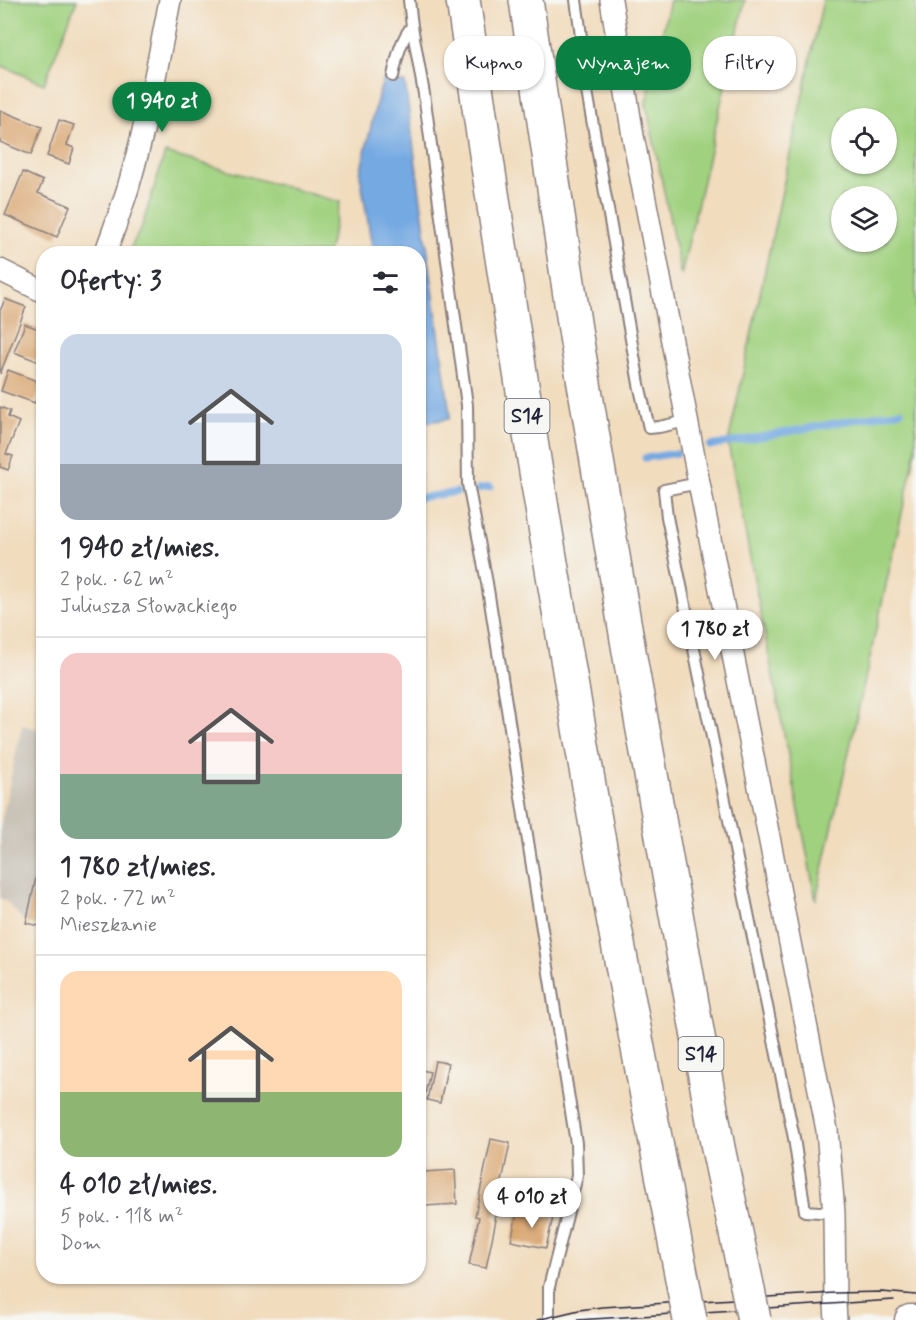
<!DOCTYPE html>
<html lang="pl">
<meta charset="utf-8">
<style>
:root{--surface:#fff;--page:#f2f2f3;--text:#2b2b33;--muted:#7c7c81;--line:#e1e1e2;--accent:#0b8043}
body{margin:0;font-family:Mynerve,sans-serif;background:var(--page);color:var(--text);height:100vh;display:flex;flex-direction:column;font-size:22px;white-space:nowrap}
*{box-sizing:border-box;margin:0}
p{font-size:20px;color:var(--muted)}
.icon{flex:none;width:33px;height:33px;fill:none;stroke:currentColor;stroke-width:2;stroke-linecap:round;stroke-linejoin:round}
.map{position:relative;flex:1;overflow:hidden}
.side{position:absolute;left:36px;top:246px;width:390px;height:1038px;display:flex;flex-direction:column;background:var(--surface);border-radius:24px;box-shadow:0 2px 4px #0004}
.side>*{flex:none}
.top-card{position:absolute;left:444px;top:36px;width:381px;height:54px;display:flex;gap:12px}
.controls{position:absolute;left:831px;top:108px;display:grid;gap:12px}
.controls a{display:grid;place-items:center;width:66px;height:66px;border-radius:50%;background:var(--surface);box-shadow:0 2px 4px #0004;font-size:30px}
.price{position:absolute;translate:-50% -51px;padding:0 14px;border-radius:21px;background:#fff;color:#222;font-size:20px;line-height:39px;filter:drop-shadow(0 2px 3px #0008)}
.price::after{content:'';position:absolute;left:50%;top:36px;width:18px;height:14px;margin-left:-9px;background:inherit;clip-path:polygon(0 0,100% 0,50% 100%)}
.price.selected{background:var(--accent);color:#fff}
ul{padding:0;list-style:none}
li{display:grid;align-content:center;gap:12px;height:318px;padding:0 24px}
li+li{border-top:2px solid var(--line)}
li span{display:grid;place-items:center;height:186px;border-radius:18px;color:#555}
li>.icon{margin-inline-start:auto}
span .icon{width:108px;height:108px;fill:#fffc;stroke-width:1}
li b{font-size:26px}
h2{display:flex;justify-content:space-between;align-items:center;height:72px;padding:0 24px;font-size:26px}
.tag{padding:0 21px;border-radius:24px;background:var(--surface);box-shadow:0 2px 4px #0004;font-size:21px;line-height:54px}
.tag.selected{background:var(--accent);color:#fff}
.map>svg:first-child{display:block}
.industrial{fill:#c9c3b8}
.green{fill:#a0d17f;stroke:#617a5d;stroke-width:1.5;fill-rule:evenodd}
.water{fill:#75a9e2;stroke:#4c668e;stroke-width:1.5}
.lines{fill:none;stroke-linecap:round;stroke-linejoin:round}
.stream{stroke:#75a9e2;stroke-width:7}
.building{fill:#d9a46e}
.lane-casing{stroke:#8a7f7c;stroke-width:14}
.street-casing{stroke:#8a7f7c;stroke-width:24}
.secondary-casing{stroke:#8a7f7c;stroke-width:33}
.highway-casing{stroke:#8a7f7c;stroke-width:36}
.lane{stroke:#fff;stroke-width:10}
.street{stroke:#fff;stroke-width:21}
.secondary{stroke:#fff;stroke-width:30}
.highway{stroke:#fff;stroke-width:33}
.tram{stroke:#22223b;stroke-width:1.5}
.highway-bridge-casing{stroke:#8a7f7c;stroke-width:36;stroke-linecap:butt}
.highway-bridge{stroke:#fff;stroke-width:33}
.labels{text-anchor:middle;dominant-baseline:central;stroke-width:4.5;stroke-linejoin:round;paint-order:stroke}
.shield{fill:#f6f6f2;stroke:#626272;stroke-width:1.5}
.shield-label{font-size:20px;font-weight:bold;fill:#22223b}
</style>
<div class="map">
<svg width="916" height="1320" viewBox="0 0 916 1320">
<rect width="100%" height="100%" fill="#f6f6f2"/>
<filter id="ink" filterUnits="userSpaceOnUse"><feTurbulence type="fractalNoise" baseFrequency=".0167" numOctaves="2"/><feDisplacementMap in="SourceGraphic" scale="12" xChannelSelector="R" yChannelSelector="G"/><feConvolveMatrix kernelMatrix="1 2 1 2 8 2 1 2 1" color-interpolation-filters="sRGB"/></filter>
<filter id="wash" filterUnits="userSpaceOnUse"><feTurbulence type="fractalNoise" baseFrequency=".008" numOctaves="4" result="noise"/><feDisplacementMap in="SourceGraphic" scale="24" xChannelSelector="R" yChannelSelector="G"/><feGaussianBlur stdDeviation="1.35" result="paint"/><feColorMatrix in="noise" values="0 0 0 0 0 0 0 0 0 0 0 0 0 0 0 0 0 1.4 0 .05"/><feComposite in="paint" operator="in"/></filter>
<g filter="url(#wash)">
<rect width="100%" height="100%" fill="#f1dcbd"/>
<path class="industrial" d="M22,725l21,5v197l-17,-4 -21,-23 -5,-2v-70z"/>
<path class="green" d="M0,0h77l-33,84 -44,-19z
M670,0h75l-64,275 -35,-172z
M823,0h93v450l-100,450 -88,-457zM886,118v46h-44v-46zM886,196v46h-44v-46z
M165,153l175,49 -12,51h-200l14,-27z"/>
<path class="water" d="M384,78l21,5 45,332 -1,4 -30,4 -1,-169 -45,-1 -13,-79 18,-78z"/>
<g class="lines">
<path class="stream" d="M710,446l191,-35
M645,458l32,-5
M478,489l12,-2
M418,498l39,-6"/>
</g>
<g id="blocks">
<path class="building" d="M0,110l42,17 -11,28 -31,-13z
M59,120l15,5 -7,20 7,3 -5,16 -22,-8z
M23,172l20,9 -5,12 32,13 -13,31 -52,-22z
M5,299l21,8 -26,67v-63z
M25,324l19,7v33l-30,-12z
M8,370l34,13 -7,20 -34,-12z
M0,407l10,4 -2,6 11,5 -13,32 7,2 -5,14 -8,-3z
M40,860l4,1v66l-18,-4z
M435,1061l13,2 -8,40 -13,-3z
M418,1069l12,3 -11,49h-1z
M491,1139l19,4 -16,77h2l-10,48 -17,-3 10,-48 -4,-1z
M455,1170l2,34 -32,2 -2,-34z
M518,1209l35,8 -7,31 -35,-7z"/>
</g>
</g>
<g filter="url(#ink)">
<use href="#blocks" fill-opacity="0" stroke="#8a7f7c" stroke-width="1.5"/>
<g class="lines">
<defs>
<path id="lane" d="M409,0l3,26 12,68 43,311 1,79 19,99 89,560 1,33 -28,111v33
M576,0l4,28 5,52 54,304 10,44 10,-1 28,-6
M393,76c4,-18 7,-35 19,-50
M699,483l-35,7 3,27 127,621 11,73 29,2"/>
<path id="street" d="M611,0l22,136 66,347 128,647 7,83 1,91 1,16
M105,254c8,-22 16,-44 23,-66 18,-61 30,-125 42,-188
M0,270l44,22"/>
<path id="secondary" d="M910,1320h6"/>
<path id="highway" d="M463,0c41,278 85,555 134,831 28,153 58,306 87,458
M526,0l50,336 55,327 87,485 29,137"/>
</defs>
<use href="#lane" class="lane-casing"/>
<use href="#street" class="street-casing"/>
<use href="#secondary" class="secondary-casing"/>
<use href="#highway" class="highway-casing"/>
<use href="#lane" class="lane"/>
<use href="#street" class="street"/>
<use href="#secondary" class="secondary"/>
<use href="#highway" class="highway"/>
<path class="tram" d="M537,1320l42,-10 23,-3 233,-14 47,-1 34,3
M577,1320l317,-20"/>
<defs>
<path id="highway-bridge" d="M747,1285l7,35
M684,1289l6,31"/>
</defs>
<use href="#highway-bridge" class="highway-bridge-casing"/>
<use href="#highway-bridge" class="highway-bridge"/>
</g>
</g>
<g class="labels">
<g class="shield">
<rect x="504.5" y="399" width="45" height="34" rx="4.5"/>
<rect x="678.5" y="1037" width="45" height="34" rx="4.5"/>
</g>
<g class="shield-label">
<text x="527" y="416">S14</text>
<text x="701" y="1054">S14</text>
</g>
</g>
</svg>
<div class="controls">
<a><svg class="icon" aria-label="locate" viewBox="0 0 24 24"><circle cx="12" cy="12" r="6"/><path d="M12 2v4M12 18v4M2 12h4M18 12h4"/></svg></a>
<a><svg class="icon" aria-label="layers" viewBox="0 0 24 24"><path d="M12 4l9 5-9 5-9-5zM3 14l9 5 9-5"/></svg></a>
</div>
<b class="price selected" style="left:162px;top:133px">1 940 zł</b>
<b class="price" style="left:715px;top:661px">1 780 zł</b>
<b class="price" style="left:532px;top:1229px">4 010 zł</b>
<div class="top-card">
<a class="tag">Kupno</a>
<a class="tag selected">Wynajem</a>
<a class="tag">Filtry</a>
</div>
<section class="side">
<h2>Oferty: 3<svg class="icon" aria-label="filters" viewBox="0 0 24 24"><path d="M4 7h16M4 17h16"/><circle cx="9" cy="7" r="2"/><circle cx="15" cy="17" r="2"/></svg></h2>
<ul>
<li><span style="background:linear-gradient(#c9d6e8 70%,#9aa5b1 0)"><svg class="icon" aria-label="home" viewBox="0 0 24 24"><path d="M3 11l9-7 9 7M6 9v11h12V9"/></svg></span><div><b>1 940 zł/mies.</b><p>2 pok. · 62 m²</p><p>Juliusza Słowackiego</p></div></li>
<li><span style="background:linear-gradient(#f6c9c9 65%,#7fa58c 0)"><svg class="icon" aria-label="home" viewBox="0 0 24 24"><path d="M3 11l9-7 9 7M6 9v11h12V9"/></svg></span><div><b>1 780 zł/mies.</b><p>2 pok. · 72 m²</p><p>Mieszkanie</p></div></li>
<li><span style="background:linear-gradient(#ffd9b3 65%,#8fb573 0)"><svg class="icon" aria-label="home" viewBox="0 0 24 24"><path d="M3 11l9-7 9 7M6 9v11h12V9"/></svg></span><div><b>4 010 zł/mies.</b><p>5 pok. · 118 m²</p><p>Dom</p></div></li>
</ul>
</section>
</div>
